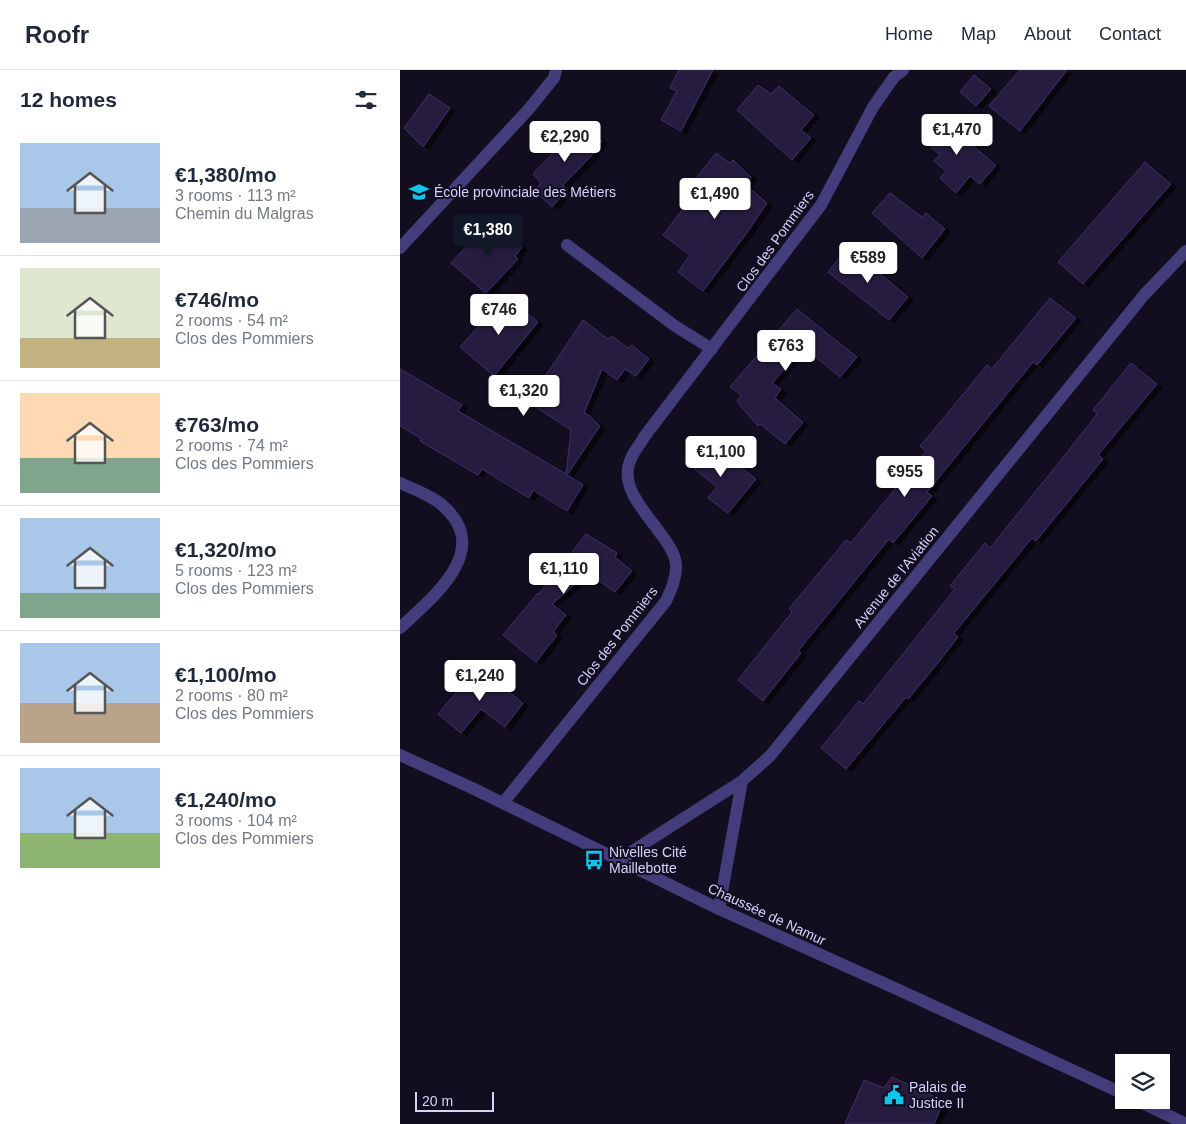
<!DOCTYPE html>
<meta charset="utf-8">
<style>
:root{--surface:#fff;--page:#f2f2f3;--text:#1f2937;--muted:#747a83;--line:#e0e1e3;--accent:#111827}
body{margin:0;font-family:Arial,sans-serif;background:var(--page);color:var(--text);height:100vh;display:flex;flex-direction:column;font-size:19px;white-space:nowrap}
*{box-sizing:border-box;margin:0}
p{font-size:16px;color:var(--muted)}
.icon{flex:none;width:28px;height:28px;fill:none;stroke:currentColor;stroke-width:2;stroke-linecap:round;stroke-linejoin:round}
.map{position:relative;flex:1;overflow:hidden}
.sheet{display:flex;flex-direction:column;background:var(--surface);width:400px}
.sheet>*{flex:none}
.tools{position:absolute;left:715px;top:984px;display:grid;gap:10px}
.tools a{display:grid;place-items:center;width:55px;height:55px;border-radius:0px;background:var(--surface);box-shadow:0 2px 8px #0003;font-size:25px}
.scale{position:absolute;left:15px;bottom:12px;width:79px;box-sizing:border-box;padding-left:5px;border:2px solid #d8d1fc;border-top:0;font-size:14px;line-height:18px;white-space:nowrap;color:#d8d1fc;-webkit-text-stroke:4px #120e20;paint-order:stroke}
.price{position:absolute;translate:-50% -42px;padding:0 11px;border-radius:5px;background:#fff;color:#222;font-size:16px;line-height:32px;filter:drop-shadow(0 1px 2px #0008)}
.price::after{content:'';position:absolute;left:50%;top:30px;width:15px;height:11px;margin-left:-8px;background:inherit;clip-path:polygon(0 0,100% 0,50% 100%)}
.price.active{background:var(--accent);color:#fff}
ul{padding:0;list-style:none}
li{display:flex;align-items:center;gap:15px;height:125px;padding:0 20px}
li+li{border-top:1px solid var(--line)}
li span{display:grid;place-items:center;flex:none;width:140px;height:100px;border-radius:0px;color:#555}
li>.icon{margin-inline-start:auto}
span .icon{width:60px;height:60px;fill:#fffc;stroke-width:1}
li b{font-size:21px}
h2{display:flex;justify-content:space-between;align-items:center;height:60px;padding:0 20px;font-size:21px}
header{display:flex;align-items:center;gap:30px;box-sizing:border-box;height:70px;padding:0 25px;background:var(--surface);border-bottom:1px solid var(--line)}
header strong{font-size:24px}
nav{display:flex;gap:28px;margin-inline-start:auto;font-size:18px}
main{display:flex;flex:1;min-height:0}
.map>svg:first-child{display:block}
.building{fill:#251c3f;stroke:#3f306a;filter:url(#shadow)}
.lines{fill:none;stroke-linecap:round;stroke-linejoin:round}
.service{stroke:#433d7b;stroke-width:12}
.minor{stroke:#433d7b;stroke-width:12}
.tertiary{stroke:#433d7b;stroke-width:12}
.labels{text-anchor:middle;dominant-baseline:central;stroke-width:4;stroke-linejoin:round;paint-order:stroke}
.poi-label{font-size:14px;fill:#d8d1fc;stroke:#120e20;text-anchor:start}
.street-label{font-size:14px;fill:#d8d1fc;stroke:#120e20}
</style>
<header>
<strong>Roofr</strong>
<nav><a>Home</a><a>Map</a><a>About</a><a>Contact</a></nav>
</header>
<main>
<section class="sheet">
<h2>12 homes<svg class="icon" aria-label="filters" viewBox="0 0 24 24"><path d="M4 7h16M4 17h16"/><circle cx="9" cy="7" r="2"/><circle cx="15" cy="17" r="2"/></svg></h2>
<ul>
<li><span style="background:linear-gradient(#a9c7e8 65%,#9aa5b1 0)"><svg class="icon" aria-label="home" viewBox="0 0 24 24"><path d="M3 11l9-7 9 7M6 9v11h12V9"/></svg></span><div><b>€1,380/mo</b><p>3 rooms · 113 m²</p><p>Chemin du Malgras</p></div></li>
<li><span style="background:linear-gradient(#dfe7d0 70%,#c2b280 0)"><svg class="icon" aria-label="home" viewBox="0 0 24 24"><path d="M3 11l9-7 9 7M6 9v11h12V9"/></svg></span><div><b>€746/mo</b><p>2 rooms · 54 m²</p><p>Clos des Pommiers</p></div></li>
<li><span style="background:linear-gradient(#ffd9b3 65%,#7fa58c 0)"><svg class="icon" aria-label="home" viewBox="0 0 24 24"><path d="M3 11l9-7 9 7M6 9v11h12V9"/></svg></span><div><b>€763/mo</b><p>2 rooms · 74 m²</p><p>Clos des Pommiers</p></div></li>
<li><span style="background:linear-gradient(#a9c7e8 75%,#7fa58c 0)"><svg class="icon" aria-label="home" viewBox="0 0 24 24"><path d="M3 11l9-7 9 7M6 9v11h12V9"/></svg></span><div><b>€1,320/mo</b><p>5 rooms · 123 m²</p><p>Clos des Pommiers</p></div></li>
<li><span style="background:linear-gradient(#a9c7e8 60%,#b9a48a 0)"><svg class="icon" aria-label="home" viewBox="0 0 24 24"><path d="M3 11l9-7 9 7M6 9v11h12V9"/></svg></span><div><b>€1,100/mo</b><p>2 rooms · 80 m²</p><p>Clos des Pommiers</p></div></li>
<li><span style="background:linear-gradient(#a9c7e8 65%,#8fb573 0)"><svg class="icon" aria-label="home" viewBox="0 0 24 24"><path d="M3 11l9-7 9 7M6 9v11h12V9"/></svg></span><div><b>€1,240/mo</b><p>3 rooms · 104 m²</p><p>Clos des Pommiers</p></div></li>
</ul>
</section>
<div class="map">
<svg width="786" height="1054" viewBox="0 0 786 1054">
<defs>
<filter id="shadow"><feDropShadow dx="5.5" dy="3" stdDeviation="0" flood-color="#0009"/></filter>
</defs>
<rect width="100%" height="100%" fill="#120e20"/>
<path class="building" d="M279,0h34l-32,61 -20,-11 16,-29 -7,-3z
M620,0h47l-47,61 -31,-25z
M574,5l17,14 -15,17 -16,-14z
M358,15l13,9 8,-8 35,29 -13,15 10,8 -19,22 -55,-50z
M29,24l21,14 -27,39 -19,-19z
M540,48l56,47 -16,19 -10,-8 -14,17 -16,-15 6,-7 -12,-10 6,-6 -18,-16z
M182,52l20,19 -9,9 2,2 -32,33 3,6 -14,16 -17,-16 6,-8 -8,-9z
M316,83l14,10 3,-3 18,17 -5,8 21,18 -21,31 -43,57 -25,-19 12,-17 -27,-20 40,-53 -6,-5z
M745,92l26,22 -88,100 -25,-22z
M490,123l32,24 4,-4 19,16 -23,29 -50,-45z
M92,149l30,28 -7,9 3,3 -32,34 -35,-30z
M448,177l60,50 -19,23 -61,-48z
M106,226l32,26 -44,54 -34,-29z
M650,228l26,20 -39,47 -4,-3 -106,130 5,4 -39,47 -4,-4 -91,112 3,2 -38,48 -25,-21 54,-68 -3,-3 57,-69 5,3 75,-92 -6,-5 17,-20 50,-61 5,4z
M397,239l60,48 -17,20 -36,-30 -32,36 9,6 -6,9 28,24 -18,22 -25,-20 -2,2 -21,-24 4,-7 -11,-8z
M183,250l25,19 4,-3 16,12 4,-3 17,14 -13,17 -11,-7 -8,11 -15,-11 -18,44 6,3 10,10 -33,49 16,10 -16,26 -34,-21 -4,8 -47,-29 -4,6 -58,-34 2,-2 -22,-13v-57l62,36 -4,6 108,63 5,-44 -43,-28z
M731,293l26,21 -59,71 5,4 -67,82 -4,-3 -78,95 4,4 -21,27 -29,35 -2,-2 -60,72 -25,-21 38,-47 4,3 92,-115 -5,-3 35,-43 5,5 71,-88 36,-46 -4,-4z
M298,374l29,22 5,-6 24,19 -28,34 -20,-15 9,-11 -32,-26z
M186,464l31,19 -2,4 17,14 -17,21 -16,-11 -4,3 -10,-8 -33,28 14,11 -13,17 4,3 -21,27 -33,-27 35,-42 1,1z
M78,597l45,36 -18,24 -24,-18 -20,24 -23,-19z
M492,1007l52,24 -10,23h-89l19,-44 20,8z"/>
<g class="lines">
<path class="service" d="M0,413c13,6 30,12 41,21 54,45 -8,93 -41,124"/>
<path class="minor" d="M167,175l108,81 37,23
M0,178l128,-138 26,-32 2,-8
M103,733l163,-202c5,-11 11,-24 10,-37 -3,-30 -61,-67 -46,-103 3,-9 10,-16 14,-24l177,-232 52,-98 21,-30 9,-7
M220,789l122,-78 28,-25 374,-461 42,-44
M319,839l23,-128"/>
<path class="tertiary" d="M0,685l72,33 247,121 180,81 225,104
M736,1030l50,24"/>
</g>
<defs>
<symbol id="school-bare" viewBox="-9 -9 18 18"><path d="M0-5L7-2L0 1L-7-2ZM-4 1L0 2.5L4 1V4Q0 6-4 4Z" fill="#11c5e8" stroke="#120e20" stroke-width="2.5" paint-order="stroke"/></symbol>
<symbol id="bus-bare" viewBox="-9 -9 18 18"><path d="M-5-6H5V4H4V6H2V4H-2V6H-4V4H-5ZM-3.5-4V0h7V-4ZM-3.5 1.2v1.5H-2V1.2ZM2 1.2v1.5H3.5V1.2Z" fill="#11c5e8" stroke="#120e20" stroke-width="2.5" paint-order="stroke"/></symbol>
<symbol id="civic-bare" viewBox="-9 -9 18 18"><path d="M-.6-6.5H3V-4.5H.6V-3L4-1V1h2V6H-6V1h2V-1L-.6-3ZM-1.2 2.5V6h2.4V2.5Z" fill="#11c5e8" stroke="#120e20" stroke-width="2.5" paint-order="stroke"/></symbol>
</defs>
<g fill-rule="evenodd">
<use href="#school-bare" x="5" y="108" width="28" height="28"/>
<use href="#bus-bare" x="180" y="776" width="28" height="28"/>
<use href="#civic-bare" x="480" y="1011" width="28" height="28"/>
</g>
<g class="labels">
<g class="poi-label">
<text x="34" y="122">École provinciale des Métiers</text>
<text x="209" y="782">Nivelles Cité<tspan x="209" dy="16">Maillebotte</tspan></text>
<text x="509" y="1017">Palais de<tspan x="509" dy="16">Justice II</tspan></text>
</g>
<g class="street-label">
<text transform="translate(375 171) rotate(-54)">Clos des Pommiers</text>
<text transform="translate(496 507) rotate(-51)">Avenue de l'Aviation</text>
<text transform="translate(217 566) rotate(-52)">Clos des Pommiers</text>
<text transform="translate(367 844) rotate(25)">Chaussée de Namur</text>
</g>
</g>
</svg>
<div class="tools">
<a><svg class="icon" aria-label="layers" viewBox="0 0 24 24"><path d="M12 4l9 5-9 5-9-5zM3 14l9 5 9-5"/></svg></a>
</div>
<div class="scale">20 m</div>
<b class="price" style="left:557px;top:86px">€1,470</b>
<b class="price" style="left:165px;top:93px">€2,290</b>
<b class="price" style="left:315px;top:150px">€1,490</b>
<b class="price active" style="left:88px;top:186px">€1,380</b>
<b class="price" style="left:468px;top:214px">€589</b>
<b class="price" style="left:99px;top:266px">€746</b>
<b class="price" style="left:386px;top:302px">€763</b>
<b class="price" style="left:124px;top:347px">€1,320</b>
<b class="price" style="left:321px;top:408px">€1,100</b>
<b class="price" style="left:505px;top:428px">€955</b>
<b class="price" style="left:164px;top:525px">€1,110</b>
<b class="price" style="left:80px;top:632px">€1,240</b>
</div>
</main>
